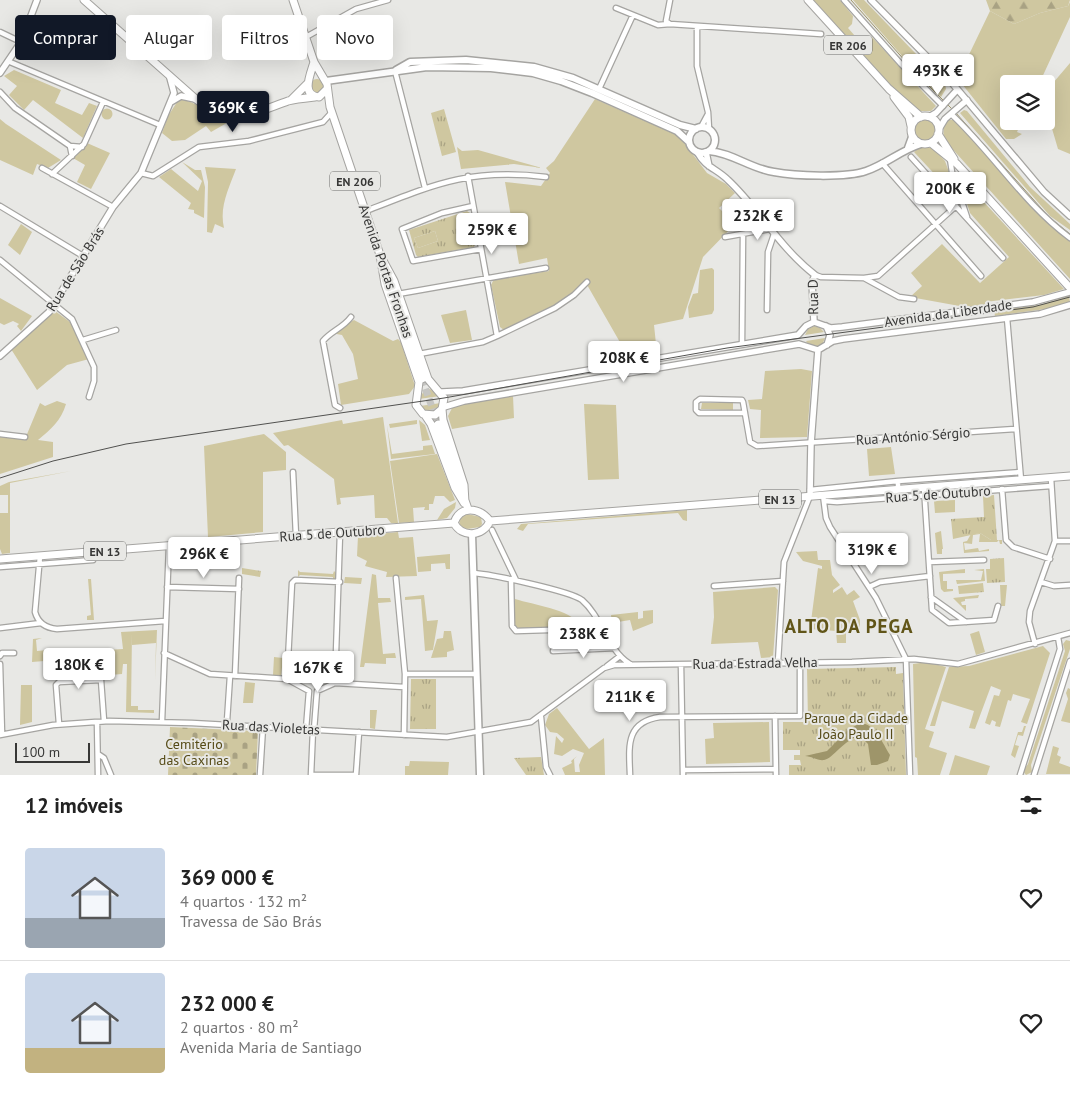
<!DOCTYPE html>
<html lang="pt">
<meta charset="utf-8">
<style>
:root{--surface:#fff;--page:#f6f6f6;--text:#222;--muted:#767676;--line:#e0e0e0;--accent:#111827}
body{margin:0;font-family:"PT Sans",sans-serif;background:var(--page);color:var(--text);height:100vh;display:flex;flex-direction:column;font-size:19px;white-space:nowrap}
*{box-sizing:border-box;margin:0}
p{font-size:16px;color:var(--muted)}
.icon{flex:none;width:28px;height:28px;fill:none;stroke:currentColor;stroke-width:2;stroke-linecap:round;stroke-linejoin:round}
.map{position:relative;height:775px;overflow:hidden}
.sheet{display:flex;flex-direction:column;background:var(--surface);flex:1}
.sheet>*{flex:none}
.hud{position:absolute;left:15px;top:15px;width:500px;height:45px;display:flex;gap:10px}
.tools{position:absolute;left:1000px;top:75px;display:grid;gap:10px}
.tools a{display:grid;place-items:center;width:55px;height:55px;border-radius:5px;background:var(--surface);box-shadow:0 5px 20px #0002;font-size:25px}
.scale{position:absolute;left:15px;bottom:12px;width:75px;box-sizing:border-box;padding-left:5px;border:2px solid #373736;border-top:0;font-size:14px;line-height:18px;white-space:nowrap;color:#373736;-webkit-text-stroke:4px #e8e8e5;paint-order:stroke}
.price{position:absolute;translate:-50% -42px;padding:0 11px;border-radius:5px;background:#fff;color:#222;font-size:16px;line-height:32px;filter:drop-shadow(0 1px 2px #0008)}
.price::after{content:'';position:absolute;left:50%;top:30px;width:15px;height:11px;margin-left:-8px;background:inherit;clip-path:polygon(0 0,100% 0,50% 100%)}
.price.on{background:var(--accent);color:#fff}
ul{padding:0;list-style:none}
li{display:flex;align-items:center;gap:15px;height:125px;padding:0 25px}
li+li{border-top:1px solid var(--line)}
li span{display:grid;place-items:center;flex:none;width:140px;height:100px;border-radius:5px;color:#555}
li>.icon{margin-inline-start:auto}
span .icon{width:60px;height:60px;fill:#fffc;stroke-width:1}
li b{font-size:21px}
h2{display:flex;justify-content:space-between;align-items:center;height:60px;padding:0 25px;font-size:21px}
.chip{padding:0 18px;border-radius:5px;background:var(--surface);box-shadow:0 5px 20px #0002;font-size:18px;line-height:45px}
.chip.on{background:var(--accent);color:#fff}
.map>svg:first-child{display:block}
.green{fill:#cfc7a0}
.forest{fill:url(#forest-firs)}
.cemetery{fill:url(#cemetery-stones)}
.park{fill:url(#park-tufts);fill-rule:evenodd}
.water{fill:#9e956a}
.lines{fill:none;stroke-linecap:round;stroke-linejoin:round}
.stream{stroke:#9e956a;stroke-width:1}
.primary-tunnel{stroke:#c5c5c2;stroke-width:7;stroke-dasharray:7 3.5;stroke-linecap:butt}
.minor-casing{stroke:#a5a4a1;stroke-width:7}
.tertiary-casing{stroke:#a5a4a1;stroke-width:8}
.secondary-casing{stroke:#a5a4a1;stroke-width:9}
.primary-casing{stroke:#a5a4a1;stroke-width:9}
.minor{stroke:#fff;stroke-width:4.5}
.tertiary{stroke:#fff;stroke-width:5.5}
.secondary{stroke:#fff;stroke-width:6}
.primary{stroke:#fff;stroke-width:7}
.tram{stroke:#51514f;stroke-width:1}
.labels{text-anchor:middle;dominant-baseline:central;stroke-width:4;stroke-linejoin:round;paint-order:stroke}
.shield{fill:#e8e8e5;stroke:#6c6c6a;stroke-width:1}
.shield-label{font-size:12px;font-weight:bold;fill:#373736}
.street-label{font-size:14px;fill:#373736;stroke:#e8e8e5}
.park-label{font-size:14px;fill:#564b17;stroke:#e8e8e5}
.district-label{font-size:19px;font-weight:bold;letter-spacing:1px;fill:#615518;stroke:#e8e8e5}
</style>
<div class="map">
<svg width="1070" height="775" viewBox="0 0 1070 775">
<defs>
<pattern id="forest-firs" width="22" height="20" patternUnits="userSpaceOnUse" patternTransform="scale(1.25)"><rect width="22" height="20" fill="#cfc7a0"/><path d="M5 1l3.5 6h-7zM16 11l3.5 6h-7z" fill="#a9a283"/></pattern>
<pattern id="cemetery-stones" width="16" height="16" patternUnits="userSpaceOnUse" patternTransform="scale(1.25)"><rect width="16" height="16" fill="#cfc7a0"/><path d="M2 7V4a2 2 0 0 1 4 0v3zM10 15v-3a2 2 0 0 1 4 0v3z" fill="#a9a283"/></pattern>
<pattern id="park-tufts" width="24" height="20" patternUnits="userSpaceOnUse" patternTransform="scale(1.25)"><rect width="24" height="20" fill="#cfc7a0"/><path d="M3 7l-1-3M5 7V3M7 7l1-3M15 17l-1-3M17 17v-4M19 17l1-3" fill="none" stroke="#a9a283"/></pattern>
</defs>
<rect width="100%" height="100%" fill="#e8e8e5"/>
<path class="green" d="M812,0h28l13,16 -1,8 -4,4 7,8 17,1 64,69 -5,5h-12l-21,-18z
M853,0h11l81,84 1,5 -5,8 -25,-25z
M1070,2v15l-31,67h-30v37h13l-5,11 5,2 -8,5h-8l-52,-65 9,-7 27,-56 24,13 26,-11 28,-7z
M1070,63v91l-12,-5 -10,-34 5,-32z
M14,70l47,20 -6,13 27,12 7,-12 8,3 -14,32 -50,-38 -9,10 -15,-15 8,-9 -13,-10z
M310 86a7 7 0 1 1 14 0a7 7 0 1 1-14 0Z
M179,99c19,2 32,18 53,21l-21,12 -5,-6 -21,14 -13,1 -10,-8 6,-17z
M595,99l84,37 28,37 19,11 9,9 -16,15 8,8 15,-15 7,9 -3,4 6,7 -17,3 -32,33 -20,62 -29,6 2,19 -6,5v5l-21,4 -43,-75 -27,22 -54,26 -5,-4 -9,-42 3,-6 55,-8 -2,-13 -28,6 -14,-82 36,4 9,-13 -4,-5 8,-7z
M101.5 114a5.5 5.5 0 1 1 11 0a5.5 5.5 0 1 1-11 0Z
M964,110l3,1 63,76 40,37v6l-20,-14 -90,-103z
M914 130a11 11 0 1 1 22 0a11 11 0 1 1-22 0Z
M0,119l6,5 55,36 -13,8 -11,-4 -4,11 -33,-15z
M949,120h6l15,14 59,71 41,35v39l-123,-136c-5,-7 -5,-17 2,-23z
M87,143l23,10 -19,36 -14,-7 8,-17 -12,-7z
M457,147l5,4 16,-1 64,18 -28,-4 -53,5z
M919,147l14,1 12,13 12,33 -2,2 -41,-44z
M182,162l13,8h6l4,17 -1,31 -10,-5v-3l-6,-1 3,-6 -32,-26 12,-8 27,22 4,-10z
M205,167l31,2c-7,19 -17,38 -12,59l-9,-4 -3,9 -5,-1 1,-50z
M957,173l1,1 106,115 -20,6 -59,7v3l-20,2 -55,-10 12,-11 -11,-13 31,-29 38,39 29,-26 -39,-44z
M21,224l11,8 -12,23 -12,-10z
M435,231l3,10 -20,7 -4,-10z
M712,268l2,2v40l-2,4 -23,4 -1,-11 5,-13 5,-1 2,-23z
M1069,296l1,6 -24,7 -51,7 -1,-5 45,-6z
M0,298l32,18 -11,15 -4,-5 2,-2 -6,-3 -9,4 -4,-2z
M466,310l6,30 -22,3 -9,-28z
M55,311l15,11 19,37 -22,6 -30,25 -26,-41z
M354,320l39,21 5,-2 3,3 14,44 -6,8 -68,11 -3,-21 20,-5 -5,-25 -11,-19 -11,-2z
M814,326l6,2 4,4 -19,3 3,-6z
M825,338l-3,7 -5,2 -8,-2 -3,-4z
M801,369l11,2 -5,66 -47,1 1,-28 -11,-1 -2,-9 14,-1 3,-28z
M430,389l10,7 -21,3 5,-8z
M513,396l1,22 -62,11 -4,-13 5,-10z
M57,401l9,3c-5,17 -15,25 -28,36l15,2v15l-53,17v-37l25,2 15,-36 5,3z
M441,403l-6,9h-9l-6,-6z
M702,403h31v7l-32,-1z
M584,404l32,1 3,74 -31,1z
M383,417l15,106h-7l-4,-5h-12l-1,-23 -34,3 1,6 -4,1 -3,-26 -46,-34 -4,1 -11,-13 69,-13 1,4z
M417,420v4l-27,4 -1,-4z
M419,420l6,5 5,15 -8,1z
M387,425l5,29 31,-4v-4l9,-1 3,9 -44,5z
M264,434l22,18v18l-23,2v60l-55,5 -4,-91z
M891,447l4,27 -26,2 -2,-27z
M437,454l18,46 -5,2 -6,-6h-9l-2,8h-4v6h-5l1,-3 -12,1 1,14 -15,1 -9,-62z
M71,471l-61,12v70l-8,1 -2,-5v-36h8v-18h-8v-9l9,-4z
M955,500v12l-20,1 -1,-12z
M456,502l-1,6 -8,10 -10,2 7,-11z
M687,510v11l-4,-1 -5,-7 -150,11 -5,7 -6,-2 4,-5z
M467,514l14,3 1,7 -2,3 -13,2 -7,-3 -1,-8z
M941,531l2,18h-1v5h-5l-2,-21z
M398,532l1,6 14,-1 4,39 -31,1 1,-5 -22,-6 2,-5 -10,-5 1,-20z
M980,533l11,7h11v4h-2l-1,-4 -2,2h-18l1,-8 -7,1 -1,9 -8,-1 1,7 13,-2 1,3 10,-2v2l-25,2 -1,-11 4,-1 4,-7z
M817,551l1,9h12l2,15 8,10 -7,5v3l9,-6 5,8 7,-5 6,7 -7,4 7,19v8l-14,1v14h-9l-1,-12 -26,-2 8,-61 4,1v-3l-19,-5 -7,-9z
M450,554v15h-4l-1,-6 -14,1v7l-13,1 -1,-15z
M965,569v4l-22,1v7h4v8h6v2l-9,1 -3,-3 -2,-17z
M984,569l1,12 -28,3 -1,-4h25l2,-9 -9,-1z
M298,570l2,2 33,2 1,-3 2,2v5l-3,2v-3l-33,-2 -2,2z
M372,574l4,1 2,23h12l1,4 -13,1 5,51 12,-1 1,5h-10v6l-21,-1 -1,4h-4z
M345,577l17,1 -1,6 -17,-1z
M88,579h3l3,41h-7v-4l4,-1z
M1000,585h7l-2,21h-4z
M775,587l3,3 -5,67 -12,1 -3,-16 -47,2 3,-27 -1,-25z
M424,595l3,26 11,-1 -5,30 -8,1 -4,-52 -16,1v-3z
M979,595l-1,3 -13,1v2l-4,1 1,3h4v6l-13,-13z
M515,599c19,6 54,10 66,26l-14,1 -2,-9h-16v10l-29,2 -6,-4z
M653,610v13l-20,8 -3,-11 -18,3 -1,-8 27,-3v7l5,-1v-7z
M157,630l-2,51 1,-38 -24,2v-12l-1,73h7v4h16v3l-28,-1 1,-48h-4l-1,10 -12,1 -2,-19 -31,3 -1,-7 47,-3 -2,-17z
M444,631h7l3,19 -7,2v5l-16,1 6,-19 6,-1z
M979,631l6,21 -9,3 -6,-21z
M42,638l-6,2 1,11 31,-3 1,11 -37,3 1,-23z
M1066,640l4,1v8l-39,116 1,7 -6,3 -3,-4 5,-7 37,-113 -2,-7z
M1043,646l7,7 -23,71 -6,-2 9,-23 -17,-5 -2,7 -3,-1 -8,27 -5,-1 1,-4 -4,-2 -2,5 -5,-2 9,-28 5,1 2,-6 -10,-4 -16,43 -6,-1 5,-17 -32,-10 -7,25h-5l19,-59 20,-1z
M274,657l9,1 -2,18 -8,-1z
M927,662l19,5 -21,62 9,3 -5,15 18,6 -7,22h-22l-1,-17 -2,-1 -2,-93z
M245,682l10,1 -2,20h-10z
M21,685h11v37l-12,3z
M1068,688l2,1v34l-9,-2 7,-22 -2,-6z
M557,708l32,41 15,-11 1,37h-40l-3,-7 10,-5 -1,-2 6,-5 -3,3 1,13h5l-1,-7 5,-12 -11,-4 -11,7 -8,-2 2,-18 6,7 2,-4 -7,-6 -7,-1 -5,-7 4,-11z
M370,710h7l-2,19 -5,-1z
M769,722l1,40 -64,2 -1,-25 9,-1 -1,-15z
M1024,726h2l-3,10 -5,-1 -3,10 4,1 -4,12 -4,-3 7,-23h4z
M1053,746l6,2 -2,7 4,2 -2,6 11,4v7h-24z
M955,755l35,11 -3,9h-38z
M410,761l39,1 -1,13h-43v-9h4z"/>
<path class="forest" d="M986,0h84l-2,6 -28,7 -26,11 -24,-13z"/>
<path class="cemetery" d="M170,727l88,4 -2,44h-88z"/>
<path class="park" d="M444,109l12,43 -14,4 -11,-43z
M467,211l3,2 6,30 -2,4 -56,10 -2,-2 -7,-25zM435,231l3,10 -20,7 -4,-10z
M994,495l3,45h-6l-11,-7 -27,6 -2,-20 33,-2 -1,-21z
M1004,558l1,24 -18,1 -1,-14h4v-10z
M242,568l19,3 -1,6 -18,-3z
M983,583l1,9 -25,2 -1,-8z
M549,617h17l1,9 -18,1z
M896,667v7l7,-1 3,102h-117v-10h12l-1,-5h-6v-5h6v-5h-17v-28h25l-1,-53z
M411,679h25v50h-26z
M541,757l3,18h-18l-12,-17z"/>
<path class="water" d="M860,723c15,0 23,21 30,32l-2,6 -11,4h-6l-3,-21 -8,-8c-16,3 -27,23 -36,24 -6,1 -13,-4 -19,-4l22,-5 21,-21z"/>
<g class="lines">
<path class="stream" d="M851,0l64,72 29,29
M946,103l6,6
M955,112l94,105 21,17"/>
<path class="primary-tunnel" d="M422,379l16,45"/>
<defs>
<path id="minor" d="M670,0l-4,21 4,3 151,10
M844,0l57,64 42,42
M616,8l42,17 12,-1
M697,27v39l11,46 1,17
M0,32l21,10
M306,37l50,-28 32,-9
M10,62l150,63
M395,71l30,117
M599,89l34,-74
M0,92l15,16 55,38
M951,114c42,39 72,89 119,124
M701,127l7,-13
M72,156l-2,-10 12,1
M911,157l92,101
M950,159l2,13 15,45
M882,163l99,113
M42,168l71,39
M141,173l12,3 46,-29 50,-6 74,-19 9,-10
M52,174l32,-30 19,-42
M468,176l29,160
M0,206l83,50
M473,206l-31,7 -40,16 11,32 68,-12
M366,211c69,-27 104,-43 180,-34
M725,237l45,-8
M0,260l72,59 22,48v14l-5,16
M815,275l6,2 43,1 35,19 15,2
M864,278l14,-2 78,-70
M398,294l148,-26
M767,310l1,-58 6,-18
M1007,318l14,162
M83,340l33,-10
M742,344l1,-110
M419,354l64,-12 14,-6 58,-28 19,-13 13,-13
M340,408l-5,-3 -12,-64c8,-10 20,-13 28,-24
M745,413h-46l-3,-3v-8l4,-3 42,1 1,2 7,40 7,4 258,-17
M0,434l25,3
M293,472l3,64
M924,487l8,123 17,13 45,-3 4,-14
M898,489v-8l122,-9
M1002,489l4,51 7,7 37,12
M810,490l88,-9
M823,495l3,23 4,9 46,71 30,61 4,116
M824,501l13,1 214,-16
M492,530l24,50
M1055,541h15
M40,556l-5,56c3,11 11,16 22,17l108,-8
M929,562l55,-2
M0,567l93,-7
M473,573c17,1 97,18 109,27 20,17 25,50 48,64
M396,578l9,96 -1,61
M511,579l1,47 4,5 66,-2 15,-9
M1041,582l13,4 16,-1
M714,586l69,-5
M167,587l72,2
M869,587l11,-5 50,-6
M931,597l35,25
M0,628l41,-5
M1035,644l-6,-22 1,-11 25,-70 -4,-63
M553,651l62,-3
M164,653l46,21 77,5 22,12 -3,38
M0,656l2,-3h12
M778,662l6,-100 26,-66
M0,664l2,70
M681,665l2,110
M607,666l13,-10
M405,674h71
M235,676l4,-98
M287,679l5,-96 3,-3 45,2
M335,683l5,-150
M775,716l1,59
M541,717l5,50 4,8
M162,721l7,-175
M227,721l3,-45
M97,722l1,53
M59,724l-3,-39 3,-3 42,-2 3,41
M313,730l-2,45h45l3,-43
M314,730l3,-39 18,-8 69,4
M0,735l53,-10 56,-4 83,2 255,14 84,-15 73,-54 10,-3 238,-3 62,-3 44,5 112,-31
M98,754l6,4 7,17
M683,770l93,-1
M260,775l3,-48
M630,775c-1,-28 -5,-53 30,-58l140,-1v-54
M1020,775l40,-126 -2,-12
M1034,775l36,-114"/>
<path id="tertiary" d="M871,0l76,77 97,115 26,24
M0,73l21,-31 16,-42
M171,102l10,-6 14,3
M929,117l7,-4 21,-23
M939,129l6,-10 22,-19
M697,152c9,16 19,16 31,28 31,29 52,68 87,95l-3,7 2,40
M706,152l3,14
M826,326l4,9 -3,10
M0,356l49,-44 64,-105 28,-34 33,-80 -4,-15
M442,392l21,-1 335,-56 8,-9 8,-4 17,6 11,-1 191,-25 37,-10
M444,407l20,-6 335,-57 19,6 15,-9 10,-2 197,-25 30,-9
M810,496l1,-53 7,-93"/>
<path id="secondary" d="M396,70l14,-8 56,-2 68,7 39,11 107,47 16,4
M326,81l101,-14 64,1 42,5 28,8 31,12 85,38 12,11
M689 140a13 13 0 1 1 26 0a13 13 0 1 1-26 0Z
M908,148l4,-11
M709,151c24,2 42,18 65,21 21,4 72,6 92,-1 19,-6 35,-21 55,-27
M472,534l8,241"/>
<path id="primary" d="M84,0l113,100c37,26 52,15 91,1 8,-2 18,-3 27,-4
M293,0l21,62 13,22 3,23 92,272
M808,0l81,89 32,28
M314,62c-3,11 -14,34 5,35l8,-8
M894,97l15,20 2,9
M291,100l16,-16
M911 130a14 14 0 1 1 28 0a14 14 0 1 1-28 0Z
M938,134l16,25
M931,143l26,21 113,124
M380,255l14,26 34,98 16,19 -2,11 -7,6 -12,-1 -7,-9 3,-23 -34,-98z
M442,409l1,11 21,65 1,18
M425,415l6,9 24,64 9,15
M438,424l30,85
M490,521l580,-45
M454,523c6,-18 25,-16 36,-2
M454,523c8,15 29,14 36,-2
M0,559l454,-36"/>
</defs>
<use href="#minor" class="minor-casing"/>
<use href="#tertiary" class="tertiary-casing"/>
<use href="#secondary" class="secondary-casing"/>
<use href="#primary" class="primary-casing"/>
<use href="#minor" class="minor"/>
<use href="#tertiary" class="tertiary"/>
<use href="#secondary" class="secondary"/>
<use href="#primary" class="primary"/>
<path class="tram" d="M0,478l53,-17 73,-17 318,-46 283,-50 306,-41 37,-10"/>
</g>
<g class="labels">
<g class="shield">
<rect x="824" y="35.5" width="48" height="19" rx="4"/>
<rect x="330" y="171.5" width="50" height="19" rx="4"/>
<rect x="759" y="489.5" width="42" height="19" rx="4"/>
<rect x="84" y="541.5" width="42" height="19" rx="4"/>
</g>
<g class="shield-label">
<text x="848" y="45">ER 206</text>
<text x="355" y="181">EN 206</text>
<text x="780" y="499">EN 13</text>
<text x="105" y="551">EN 13</text>
</g>
<g class="street-label">
<text transform="translate(75 269) rotate(-58)">Rua de São Brás</text>
<text transform="translate(386 271) rotate(71)">Avenida Portas Fronhas</text>
<text transform="translate(813 297) rotate(-91)">Rua D</text>
<text transform="translate(948 313) rotate(-8)">Avenida da Liberdade</text>
<text transform="translate(913 436) rotate(-4)">Rua António Sérgio</text>
<text transform="translate(938 494) rotate(-4)">Rua 5 de Outubro</text>
<text transform="translate(332 533) rotate(-4)">Rua 5 de Outubro</text>
<text transform="translate(755 663) rotate(-1)">Rua da Estrada Velha</text>
<text transform="translate(271 727) rotate(3)">Rua das Violetas</text>
</g>
<g class="park-label">
<text x="856" y="718">Parque da Cidade<tspan x="856" dy="16">João Paulo II</tspan></text>
<text x="194" y="744">Cemitério<tspan x="194" dy="16">das Caxinas</tspan></text>
</g>
<g class="district-label">
<text x="849" y="626">ALTO DA PEGA</text>
</g>
</g>
</svg>
<div class="tools">
<a><svg class="icon" aria-label="layers" viewBox="0 0 24 24"><path d="M12 4l9 5-9 5-9-5zM3 14l9 5 9-5"/></svg></a>
</div>
<div class="scale">100 m</div>
<b class="price" style="left:938px;top:96px">493K €</b>
<b class="price on" style="left:233px;top:133px">369K €</b>
<b class="price" style="left:950px;top:214px">200K €</b>
<b class="price" style="left:758px;top:241px">232K €</b>
<b class="price" style="left:492px;top:255px">259K €</b>
<b class="price" style="left:624px;top:383px">208K €</b>
<b class="price" style="left:872px;top:575px">319K €</b>
<b class="price" style="left:204px;top:579px">296K €</b>
<b class="price" style="left:584px;top:659px">238K €</b>
<b class="price" style="left:79px;top:690px">180K €</b>
<b class="price" style="left:318px;top:693px">167K €</b>
<b class="price" style="left:630px;top:722px">211K €</b>
<div class="hud">
<a class="chip on">Comprar</a>
<a class="chip">Alugar</a>
<a class="chip">Filtros</a>
<a class="chip">Novo</a>
</div>
</div>
<section class="sheet">
<h2>12 imóveis<svg class="icon" aria-label="filters" viewBox="0 0 24 24"><path d="M4 7h16M4 17h16"/><circle cx="9" cy="7" r="2"/><circle cx="15" cy="17" r="2"/></svg></h2>
<ul>
<li><span style="background:linear-gradient(#c9d6e8 70%,#9aa5b1 0)"><svg class="icon" aria-label="home" viewBox="0 0 24 24"><path d="M3 11l9-7 9 7M6 9v11h12V9"/></svg></span><div><b>369 000 €</b><p>4 quartos · 132 m²</p><p>Travessa de São Brás</p></div><svg class="icon" aria-label="heart" viewBox="0 0 24 24"><path d="M12 20l-8-8c-3-5 5-10 8-4 3-6 11-1 8 4z"/></svg></li>
<li><span style="background:linear-gradient(#c9d6e8 75%,#c2b280 0)"><svg class="icon" aria-label="home" viewBox="0 0 24 24"><path d="M3 11l9-7 9 7M6 9v11h12V9"/></svg></span><div><b>232 000 €</b><p>2 quartos · 80 m²</p><p>Avenida Maria de Santiago</p></div><svg class="icon" aria-label="heart" viewBox="0 0 24 24"><path d="M12 20l-8-8c-3-5 5-10 8-4 3-6 11-1 8 4z"/></svg></li>
</ul>
</section>
